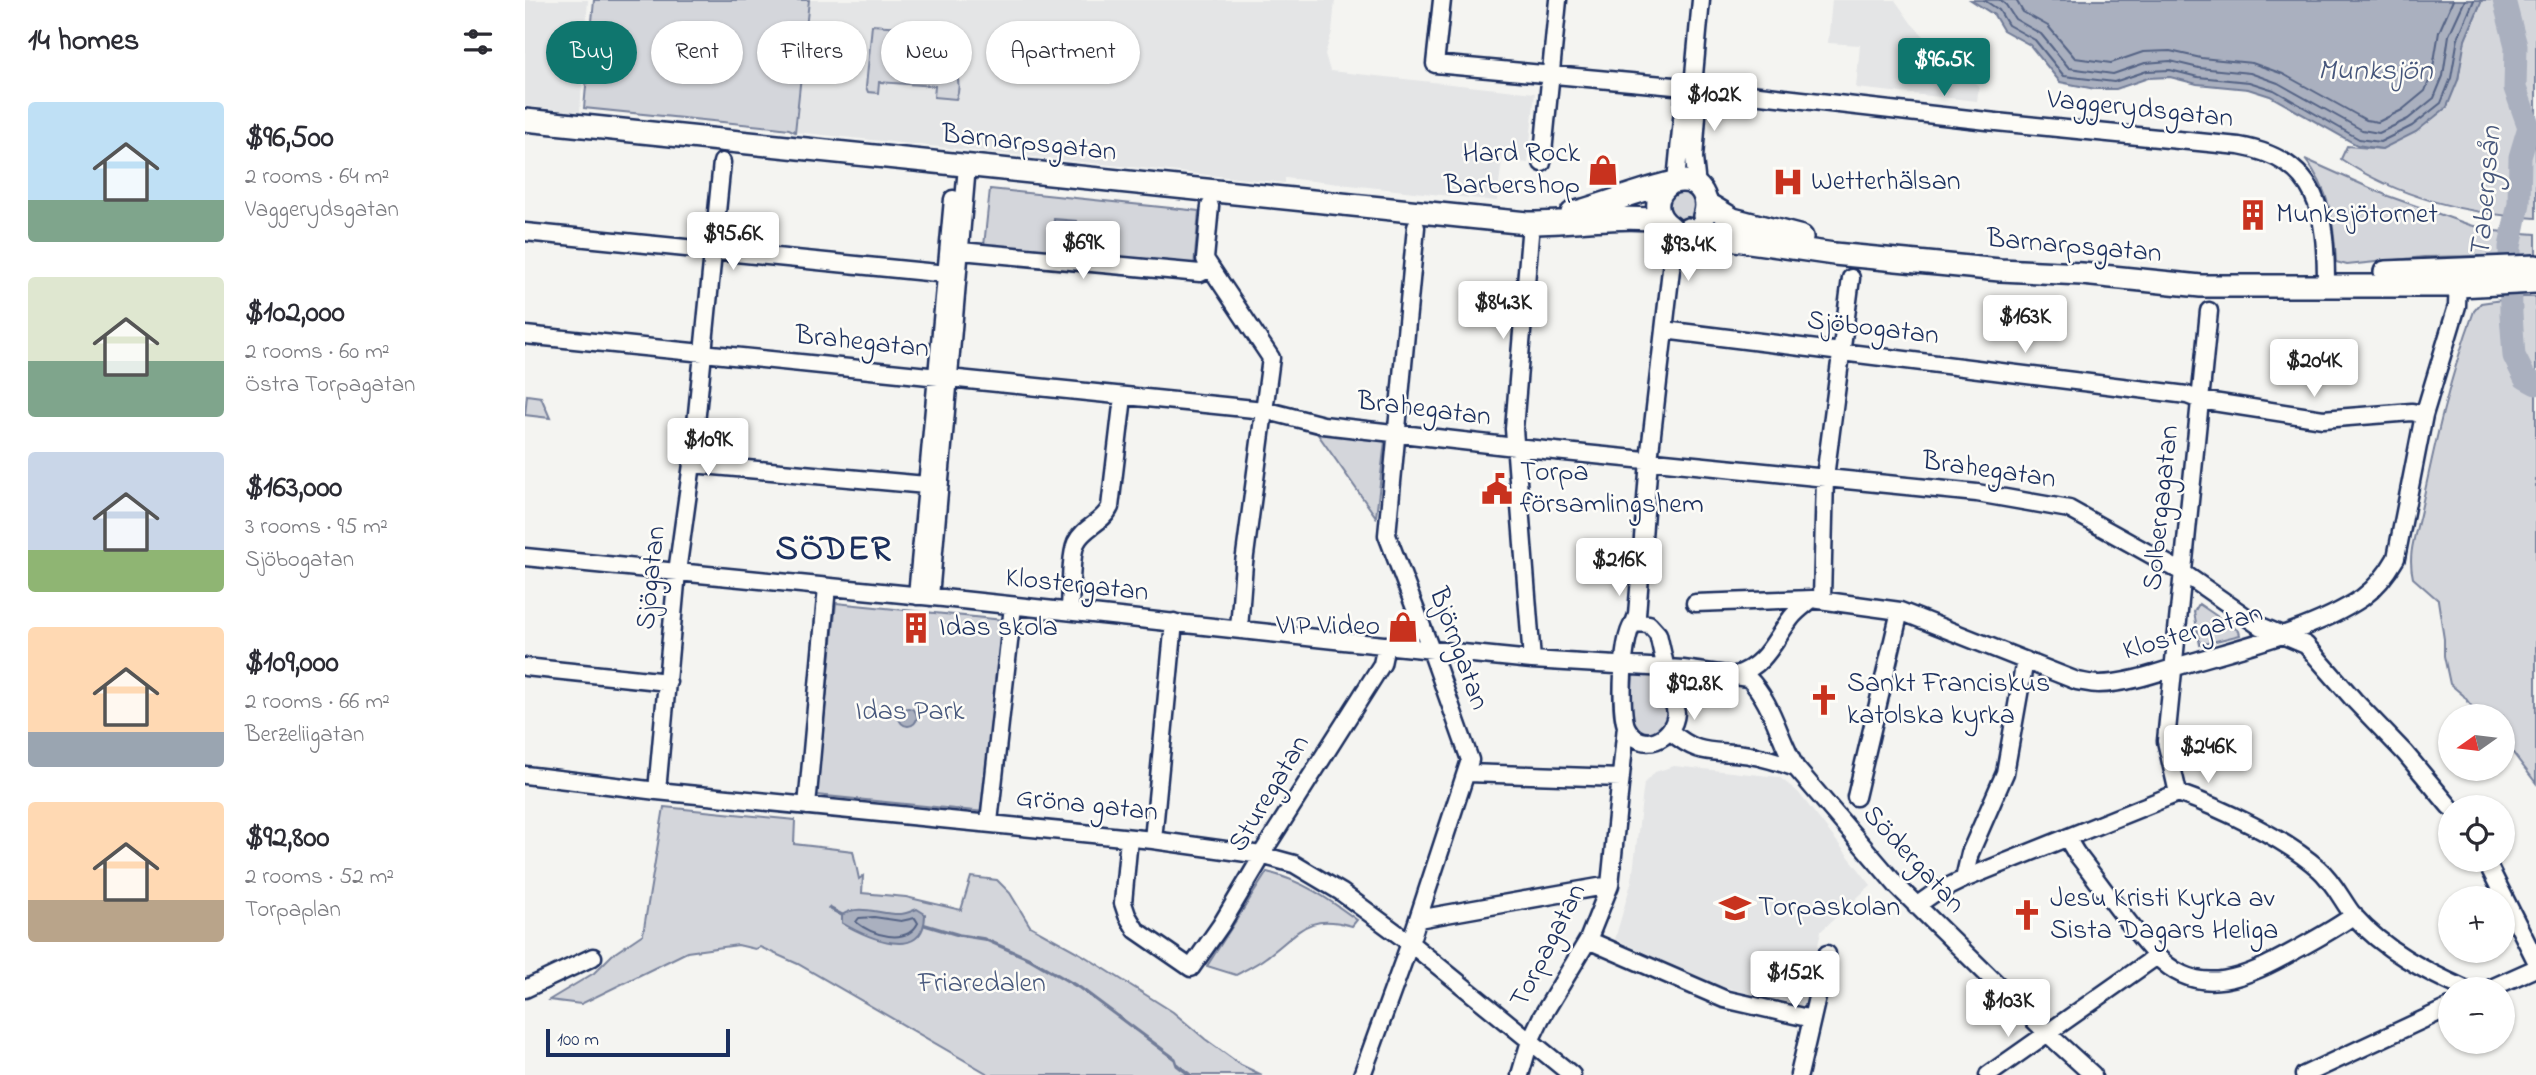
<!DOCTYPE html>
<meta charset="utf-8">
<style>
:root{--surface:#fff;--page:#f7f7f7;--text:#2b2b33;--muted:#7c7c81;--accent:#0f766e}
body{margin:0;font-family:"Indie Flower",sans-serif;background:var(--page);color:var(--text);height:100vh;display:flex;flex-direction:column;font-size:26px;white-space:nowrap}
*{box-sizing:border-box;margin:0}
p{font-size:23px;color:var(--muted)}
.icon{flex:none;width:38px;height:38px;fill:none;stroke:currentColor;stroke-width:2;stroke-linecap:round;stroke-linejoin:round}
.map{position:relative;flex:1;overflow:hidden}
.details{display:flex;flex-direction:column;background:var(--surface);width:525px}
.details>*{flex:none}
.guide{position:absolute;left:21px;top:21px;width:665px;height:63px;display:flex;gap:14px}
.needle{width:46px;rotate:256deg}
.tools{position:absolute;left:1913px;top:704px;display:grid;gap:14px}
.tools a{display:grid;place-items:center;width:77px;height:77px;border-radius:50%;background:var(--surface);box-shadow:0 2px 5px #0004;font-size:35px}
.scale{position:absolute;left:21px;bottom:18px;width:184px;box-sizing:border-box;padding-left:7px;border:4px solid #1b2f5e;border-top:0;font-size:19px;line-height:24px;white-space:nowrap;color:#1b2f5e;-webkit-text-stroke:5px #fdfcf7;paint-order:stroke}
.price{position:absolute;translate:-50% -60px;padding:0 16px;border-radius:7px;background:#fff;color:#222;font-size:23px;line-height:46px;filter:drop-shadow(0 2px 4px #0008)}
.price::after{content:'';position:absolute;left:50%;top:42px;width:21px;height:16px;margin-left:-10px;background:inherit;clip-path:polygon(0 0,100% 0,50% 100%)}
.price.selected{background:var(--accent);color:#fff}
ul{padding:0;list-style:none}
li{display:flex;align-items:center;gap:21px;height:175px;padding:0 28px}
li span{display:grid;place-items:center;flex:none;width:196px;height:140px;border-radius:7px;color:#555}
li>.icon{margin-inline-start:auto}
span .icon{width:84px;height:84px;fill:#fffc;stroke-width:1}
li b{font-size:30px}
h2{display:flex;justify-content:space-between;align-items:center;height:84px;padding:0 28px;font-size:30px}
.pill{padding:0 24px;border-radius:32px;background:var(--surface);box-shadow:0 2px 5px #0004;font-size:24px;line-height:63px}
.pill.selected{background:var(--accent);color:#fff}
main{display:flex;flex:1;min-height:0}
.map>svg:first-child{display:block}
.built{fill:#e4e5e6}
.green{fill:#d4d6db;stroke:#78829c;stroke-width:2}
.water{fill:#aab0bf;stroke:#717c98;stroke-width:2}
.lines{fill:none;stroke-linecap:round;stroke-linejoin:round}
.shore{stroke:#546385;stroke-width:2}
.stream{stroke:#717c98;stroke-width:3.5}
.river{stroke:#aab0bf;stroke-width:23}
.minor-casing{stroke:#1b2f5e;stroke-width:21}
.major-casing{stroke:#1b2f5e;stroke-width:26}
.minor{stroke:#fdfcf7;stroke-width:16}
.major{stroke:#fdfcf7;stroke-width:21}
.labels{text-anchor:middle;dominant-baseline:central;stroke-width:5;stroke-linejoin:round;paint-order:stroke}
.street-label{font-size:28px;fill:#1b2f5e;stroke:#fdfcf7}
.poi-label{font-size:28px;fill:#1b2f5e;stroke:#fdfcf7;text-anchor:start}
.park-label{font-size:28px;fill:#49597d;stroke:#fdfcf7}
.water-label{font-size:30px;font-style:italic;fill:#46567b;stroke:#fdfcf7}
.district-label{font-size:35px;font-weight:bold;letter-spacing:2px;fill:#1b2f5e;stroke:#fdfcf7}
</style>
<main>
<section class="details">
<h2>14 homes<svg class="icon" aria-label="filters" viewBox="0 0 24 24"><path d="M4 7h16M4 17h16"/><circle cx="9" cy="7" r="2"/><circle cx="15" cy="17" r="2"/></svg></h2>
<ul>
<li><span style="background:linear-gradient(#bfe0f5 70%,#7fa58c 0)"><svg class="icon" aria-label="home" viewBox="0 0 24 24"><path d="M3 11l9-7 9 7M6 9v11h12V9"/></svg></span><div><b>$96,500</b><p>2 rooms · 64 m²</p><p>Vaggerydsgatan</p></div></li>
<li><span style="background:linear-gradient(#dfe7d0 60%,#7fa58c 0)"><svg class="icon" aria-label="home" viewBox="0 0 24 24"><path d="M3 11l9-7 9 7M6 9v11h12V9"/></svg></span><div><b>$102,000</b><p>2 rooms · 60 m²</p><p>Östra Torpagatan</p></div></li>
<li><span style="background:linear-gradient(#c9d6e8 70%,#8fb573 0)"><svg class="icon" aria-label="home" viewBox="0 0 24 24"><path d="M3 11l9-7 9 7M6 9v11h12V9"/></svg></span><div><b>$163,000</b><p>3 rooms · 95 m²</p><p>Sjöbogatan</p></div></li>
<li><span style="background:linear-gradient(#ffd9b3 75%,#9aa5b1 0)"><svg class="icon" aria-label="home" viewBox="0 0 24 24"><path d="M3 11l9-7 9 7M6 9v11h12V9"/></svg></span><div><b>$109,000</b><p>2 rooms · 66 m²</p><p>Berzeliigatan</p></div></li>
<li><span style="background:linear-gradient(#ffd9b3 70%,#b9a48a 0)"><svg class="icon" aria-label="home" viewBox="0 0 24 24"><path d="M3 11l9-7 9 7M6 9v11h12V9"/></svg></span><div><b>$92,800</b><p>2 rooms · 52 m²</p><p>Torpaplan</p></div></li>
</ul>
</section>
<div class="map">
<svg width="2011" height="1075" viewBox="0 0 2011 1075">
<rect width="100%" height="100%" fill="#f4f4f1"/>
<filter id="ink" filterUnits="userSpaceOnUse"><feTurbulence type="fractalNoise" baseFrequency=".0143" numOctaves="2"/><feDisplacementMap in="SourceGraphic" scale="14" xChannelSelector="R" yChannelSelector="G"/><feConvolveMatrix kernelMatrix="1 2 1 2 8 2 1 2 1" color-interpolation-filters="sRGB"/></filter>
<g filter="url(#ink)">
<path class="built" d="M0,0h63l-8,112 -55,-6z
M284,0h526l-3,32 -7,22 5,17 205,22 -7,70 -26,-3 -5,41 -212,-23v5l-490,-51z
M1307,0h63l16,23 45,46 23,17 -2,15 -121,-13 4,-43 -32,-2z
M1149,766l105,11 19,15 73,93 -50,46 -16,75 -90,-21 -100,-46 17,-59 12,-97 11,-11z"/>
<path class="green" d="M69,0h215l-14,132 -6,-3 -16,-2 -189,-19z
M1957,0h54v218c-67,-3 -139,-21 -195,-59l6,-13 35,3 76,-69 6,-40z
M347,25c15,1 30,1 44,6 23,8 51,43 40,68l-22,-2 1,-11 -56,-4 -1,11 -10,-1 -2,-5z
M1780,159l83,37 82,29 23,6 43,3v21l-112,2 -77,8 -11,-3c-2,-39 -6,-72 -31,-103z
M465,189l209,22 -5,56 -210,-21z
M1149,189l21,3 2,23c-8,9 -16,8 -27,4l-4,-22z
M1998,297h13v486l-26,-34 -7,-6v-27h-24l-16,-21 -13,-11 -6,-28v-17l-6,-39 -25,-22c-6,-25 3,-44 8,-68 14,-68 29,-134 53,-199l7,-8z
M2,395l14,2 9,21 -25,-3z
M792,433l68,8 -9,76z
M311,603l167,17 -18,192 -169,-17z
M1674,604l40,27 1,4 -40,10 -6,-33z
M1108,673l29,2c5,27 20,64 -24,56 -12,-17 -5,-39 -5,-58z
M139,807l131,13 -1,24 59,7 6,28 4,-3 -1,17 44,4 55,13 10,-33 26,3 13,13 20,33 51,28 92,58 32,27 36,26 21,10h-272l-192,-111 -38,-17 -5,2 -17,-4 -51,7 -106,52 -32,-4 45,-27 18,-18 31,-21z
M742,872c36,9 60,26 90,48l-5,6c-46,-14 -53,8 -87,32 -9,7 -19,11 -29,17l-29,-9z"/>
<path class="water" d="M1446,0h511l-17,40 -7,40 -11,27 -31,25 -34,17 -25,-4 -87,-49 -22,-7 -51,-5 -27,-7 -22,1 -32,11h-21l-35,-7 -30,-37 -27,-15 -9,-15z
M529,219l23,2 -1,13 -23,-1z
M374 717a9 9 0 1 1 18 0a9 9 0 1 1-18 0Z
M392,909l8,5c0,50 -59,23 -83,9v-8c16,-12 40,0 58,-1 6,0 12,-3 17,-5z"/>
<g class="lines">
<path class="shore" d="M1459,0l15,10 9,15 27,15 29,36 50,6 33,-11 23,-1 28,7 51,5 25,8 85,49 21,3 32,-16 29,-23 10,-25 7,-40 16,-38
M1475,0l6,5 9,14 26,15 28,34 44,6 32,-11 25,-2 29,7 51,5 28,10 84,47 17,3 29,-14 26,-21 9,-22 6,-41 16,-35
M1491,0l7,12 25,14 27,32 36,5 32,-11 27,-1 31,7 51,5 31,11 83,46 12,2 24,-12 23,-19 7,-18 7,-41 14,-32
M349,917l27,4 14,-3 3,5c-12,23 -46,12 -62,-1l3,-4z"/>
<path class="stream" d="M304,908l13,7
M400,925l34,10 25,4 46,20 50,29 95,71 2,6 13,10"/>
<path class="river" d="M1979,0l12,46 -1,42 14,39 -9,30 -1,46 -9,44 1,67 3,42 11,22 11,6"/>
<defs>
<path id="minor" d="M917,0l-7,64 272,25 289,33 243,24c81,14 87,68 87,139
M1017,163l16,-163
M1151,181l8,-82 10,-10
M1172,186l-3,-28 4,-56 -4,-13v-14l7,-75
M685,206l-5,53 66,99 -27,205 -5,66
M0,232l432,43
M1005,235l-16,194 18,231
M425,250l250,23 10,-5
M1139,330l523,65 13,5 123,19 89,-7 12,3
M0,335l739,75 59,15 192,22 462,46 92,16 113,63 76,53 48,20 48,55 51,53 45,54
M167,464l245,22
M0,557l418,41 401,43 188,19 151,9 65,9c24,23 31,61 48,90l102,119 150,147 45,41
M392,596l36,-397
M405,597l37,-431
M1297,599l3,-122 26,-199
M1170,603l117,-4 88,12 177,70c7,1 14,3 21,3 31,0 64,-13 94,-22 54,-16 122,-32 170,-64 15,-11 25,-24 34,-40l28,-143 33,-109 1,-29
M545,611c1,-16 0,-54 6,-68 7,-16 27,-20 34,-36l13,-110
M1109,623l3,-8 12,-155 24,-208 5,-22
M1109,623l15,1 9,10 18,79c-2,27 -35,41 -49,15 -8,-14 -5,-95 7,-105z
M0,667l143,15
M1211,675c30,-10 37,-33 55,-57 5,-7 14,-13 21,-19
M1146,732c27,23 38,18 72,22 18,2 36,8 53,14
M942,773l154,5
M0,775l132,16 496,49 108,15 33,9 47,28 69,51 162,132
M132,791l20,-219 15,-108 30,-302
M1653,793l-12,-52 43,-430
M1331,797l44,-186
M282,806l20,-219
M464,822l24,-216
M604,838l-6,65 4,12 9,15 55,38 30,-43 37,-62 3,-8 121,-191 4,-19
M1542,838l9,15c26,33 51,71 80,102 43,46 93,21 138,-4 20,-11 41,-22 60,-36
M628,840l21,-218
M1960,859l51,102
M1439,879l6,-26 35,-80 20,-113
M1391,906l17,-12 31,-15 214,-86c43,15 108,46 141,76 15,13 23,32 35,47 30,34 71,55 111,73
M893,919l192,-34
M1063,940l136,59 88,20
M0,989l68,-32
M1964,989l47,-21
M837,1075l48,-132 60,-183 -39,-110 -44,-115 29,-308
M995,1075l10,-34 11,-23 47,-78 22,-55 16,-159
M1274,1075l28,-121
M1463,1075l169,-119
M1779,1075l146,-68"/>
<path id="major" d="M0,120l1002,103c45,0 91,-8 135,-3
M1145,184c-17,12 -16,32 1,43
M1181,203l27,16 69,18
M1047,213c32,-8 62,-21 94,-29 6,-1 10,-3 16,-3 19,0 28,18 22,35
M1163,229l40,10 106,15 166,16 82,4 119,12h257l78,-4
M1860,272l151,-6"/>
</defs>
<use href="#minor" class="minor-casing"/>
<use href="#major" class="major-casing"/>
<use href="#minor" class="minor"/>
<use href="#major" class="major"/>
</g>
</g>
<defs>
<symbol id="shop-bare" viewBox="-9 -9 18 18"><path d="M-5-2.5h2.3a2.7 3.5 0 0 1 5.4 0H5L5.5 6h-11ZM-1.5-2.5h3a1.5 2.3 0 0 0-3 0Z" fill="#c8321e" stroke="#fdfcf7" stroke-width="2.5" paint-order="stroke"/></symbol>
<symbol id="hospital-bare" viewBox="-9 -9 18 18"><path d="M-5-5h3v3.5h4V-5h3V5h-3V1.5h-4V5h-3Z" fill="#c8321e" stroke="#fdfcf7" stroke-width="2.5" paint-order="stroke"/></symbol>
<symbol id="building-bare" viewBox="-9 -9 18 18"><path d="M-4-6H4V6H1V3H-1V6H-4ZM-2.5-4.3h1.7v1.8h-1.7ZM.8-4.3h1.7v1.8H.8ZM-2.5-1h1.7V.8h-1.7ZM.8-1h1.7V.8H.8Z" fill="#c8321e" stroke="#fdfcf7" stroke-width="2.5" paint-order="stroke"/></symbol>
<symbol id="civic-bare" viewBox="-9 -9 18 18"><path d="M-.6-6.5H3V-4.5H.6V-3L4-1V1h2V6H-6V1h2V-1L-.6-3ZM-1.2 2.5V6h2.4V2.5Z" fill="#c8321e" stroke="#fdfcf7" stroke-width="2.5" paint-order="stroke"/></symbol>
<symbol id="church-bare" viewBox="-9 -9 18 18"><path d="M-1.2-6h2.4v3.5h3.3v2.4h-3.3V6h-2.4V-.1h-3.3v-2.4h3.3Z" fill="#c8321e" stroke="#fdfcf7" stroke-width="2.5" paint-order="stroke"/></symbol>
<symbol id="school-bare" viewBox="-9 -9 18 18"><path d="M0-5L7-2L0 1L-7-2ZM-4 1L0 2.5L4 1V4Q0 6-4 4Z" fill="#c8321e" stroke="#fdfcf7" stroke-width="2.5" paint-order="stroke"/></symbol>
</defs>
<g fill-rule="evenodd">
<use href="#shop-bare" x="1056" y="148" width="44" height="44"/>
<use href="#hospital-bare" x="1241" y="160" width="44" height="44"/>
<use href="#building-bare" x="1706" y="193" width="44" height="44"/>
<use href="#civic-bare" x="950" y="467" width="44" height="44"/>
<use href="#shop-bare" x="856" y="605" width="44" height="44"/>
<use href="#building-bare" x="369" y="606" width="44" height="44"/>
<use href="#church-bare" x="1277" y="678" width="44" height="44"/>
<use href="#school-bare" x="1188" y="886" width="44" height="44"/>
<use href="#church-bare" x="1480" y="893" width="44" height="44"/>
</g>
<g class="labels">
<g class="street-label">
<text transform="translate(1615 110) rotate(6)">Vaggerydsgatan</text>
<text transform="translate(504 144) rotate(6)">Barnarpsgatan</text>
<text transform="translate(1549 247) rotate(5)">Barnarpsgatan</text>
<text transform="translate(1348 329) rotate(7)">Sjöbogatan</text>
<text transform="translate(337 343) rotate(6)">Brahegatan</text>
<text transform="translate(899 410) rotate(7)">Brahegatan</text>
<text transform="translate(1464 471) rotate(8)">Brahegatan</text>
<text transform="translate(1637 508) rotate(-84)">Solbergagatan</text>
<text transform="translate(127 578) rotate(-84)">Sjögatan</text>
<text transform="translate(552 586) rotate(6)">Klostergatan</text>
<text transform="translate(1668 633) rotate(-16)">Klostergatan</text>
<text transform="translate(933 649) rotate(70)">Björngatan</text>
<text transform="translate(745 794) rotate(-59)">Sturegatan</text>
<text transform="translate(562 806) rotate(6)">Gröna gatan</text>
<text transform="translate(1388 860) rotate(47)">Södergatan</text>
<text transform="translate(1024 946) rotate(-63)">Torpagatan</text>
</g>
<g class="poi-label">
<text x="1055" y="154" text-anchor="end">Hard Rock<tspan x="1055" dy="32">Barbershop</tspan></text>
<text x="1286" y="182">Wetterhälsan</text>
<text x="1751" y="215">Munksjötornet</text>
<text x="995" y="473">Torpa<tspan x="995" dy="32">församlingshem</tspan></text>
<text x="855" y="627" text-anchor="end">VIP Video</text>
<text x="414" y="628">Idas skola</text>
<text x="1322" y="684">Sankt Franciskus<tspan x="1322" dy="32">katolska kyrka</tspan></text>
<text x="1525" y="899">Jesu Kristi Kyrka av<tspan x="1525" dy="32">Sista Dagars Heliga</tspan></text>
<text x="1233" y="908">Torpaskolan</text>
</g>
<g class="park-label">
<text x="385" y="712">Idas Park</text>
<text x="457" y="984">Friaredalen</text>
</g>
<g class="water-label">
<text x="1850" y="72">Munksjön</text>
<text transform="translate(1962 192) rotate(-85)">Tabergsån</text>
</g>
<g class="district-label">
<text x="309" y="550">SÖDER</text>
</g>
</g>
</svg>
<div class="tools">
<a><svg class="needle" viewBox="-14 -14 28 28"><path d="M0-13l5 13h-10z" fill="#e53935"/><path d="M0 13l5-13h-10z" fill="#7c7c81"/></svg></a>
<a><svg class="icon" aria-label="locate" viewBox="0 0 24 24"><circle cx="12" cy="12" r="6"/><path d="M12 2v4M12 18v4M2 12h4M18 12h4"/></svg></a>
<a>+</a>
<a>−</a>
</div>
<div class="scale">100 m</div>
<b class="price selected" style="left:1419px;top:98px">$96.5K</b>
<b class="price" style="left:1189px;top:133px">$102K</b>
<b class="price" style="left:208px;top:272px">$95.6K</b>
<b class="price" style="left:558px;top:281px">$69K</b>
<b class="price" style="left:1163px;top:283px">$93.4K</b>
<b class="price" style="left:978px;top:341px">$84.3K</b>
<b class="price" style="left:1500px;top:355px">$163K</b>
<b class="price" style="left:1789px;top:399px">$204K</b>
<b class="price" style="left:183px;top:478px">$109K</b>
<b class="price" style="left:1094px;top:598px">$216K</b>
<b class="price" style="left:1169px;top:722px">$92.8K</b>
<b class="price" style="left:1683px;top:785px">$246K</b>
<b class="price" style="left:1270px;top:1011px">$152K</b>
<b class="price" style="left:1483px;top:1039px">$103K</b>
<div class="guide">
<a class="pill selected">Buy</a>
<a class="pill">Rent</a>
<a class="pill">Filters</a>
<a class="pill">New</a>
<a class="pill">Apartment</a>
</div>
</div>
</main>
